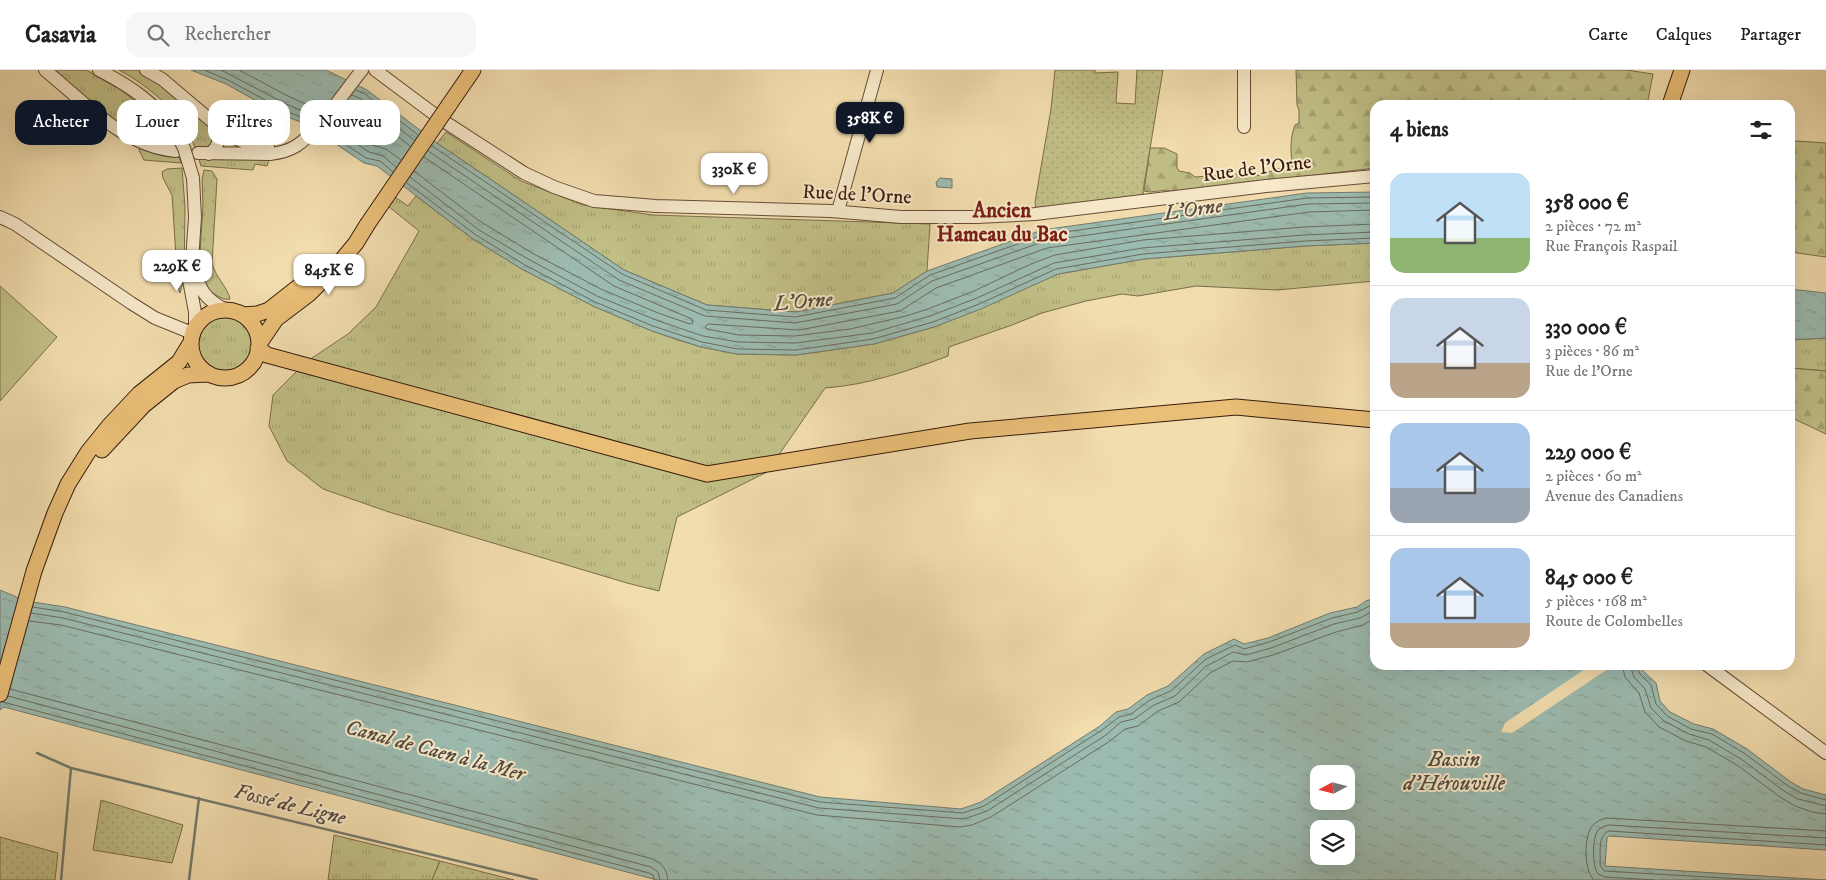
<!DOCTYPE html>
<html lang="fr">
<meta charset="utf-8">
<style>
:root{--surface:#fff;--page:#f6f6f6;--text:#202124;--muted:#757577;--line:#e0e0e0;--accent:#111827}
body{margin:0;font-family:"IM FELL DW Pica",serif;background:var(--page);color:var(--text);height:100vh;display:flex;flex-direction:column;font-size:19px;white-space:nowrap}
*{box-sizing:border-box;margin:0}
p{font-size:16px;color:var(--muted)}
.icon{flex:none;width:28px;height:28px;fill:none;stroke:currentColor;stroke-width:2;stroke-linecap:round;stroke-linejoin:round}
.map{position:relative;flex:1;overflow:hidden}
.details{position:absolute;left:1370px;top:30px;width:425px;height:570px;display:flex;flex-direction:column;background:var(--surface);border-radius:15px;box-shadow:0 5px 20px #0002}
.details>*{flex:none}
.hud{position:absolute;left:15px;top:30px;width:475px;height:45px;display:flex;gap:10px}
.needle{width:32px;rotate:263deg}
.buttons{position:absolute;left:1310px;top:695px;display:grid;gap:10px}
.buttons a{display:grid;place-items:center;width:45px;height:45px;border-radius:10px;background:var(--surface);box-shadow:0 5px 20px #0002;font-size:25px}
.price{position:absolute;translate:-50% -42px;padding:0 11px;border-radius:10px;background:#fff;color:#222;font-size:16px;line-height:32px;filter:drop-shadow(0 1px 2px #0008)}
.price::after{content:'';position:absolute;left:50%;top:30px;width:15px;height:11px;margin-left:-8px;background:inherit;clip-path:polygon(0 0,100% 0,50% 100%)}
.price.active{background:var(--accent);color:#fff}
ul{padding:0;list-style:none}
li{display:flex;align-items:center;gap:15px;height:125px;padding:0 20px}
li+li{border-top:1px solid var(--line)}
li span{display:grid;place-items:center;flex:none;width:140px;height:100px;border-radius:15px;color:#555}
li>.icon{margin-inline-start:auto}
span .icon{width:60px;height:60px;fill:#fffc;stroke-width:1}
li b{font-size:21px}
h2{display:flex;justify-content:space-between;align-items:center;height:60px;padding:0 20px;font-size:21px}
.pill{padding:0 18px;border-radius:15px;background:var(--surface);box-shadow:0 5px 20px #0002;font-size:18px;line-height:45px}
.pill.active{background:var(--accent);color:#fff}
header{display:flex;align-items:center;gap:30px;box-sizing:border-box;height:70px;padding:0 25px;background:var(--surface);border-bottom:1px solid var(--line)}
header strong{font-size:24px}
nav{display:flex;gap:28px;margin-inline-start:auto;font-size:18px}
.search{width:350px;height:45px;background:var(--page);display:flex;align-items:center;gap:12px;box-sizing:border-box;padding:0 18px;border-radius:15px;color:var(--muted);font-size:19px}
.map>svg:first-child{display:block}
.grass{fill:url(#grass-tufts);stroke:#7c6d4a}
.forest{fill:url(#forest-firs);stroke:#7c6d4a}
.park{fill:url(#park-dots);stroke:#7c6d4a}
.pitch{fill:#c1bf86;stroke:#7c6d4a}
.water{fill:url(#water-ripples);stroke:#747b6f;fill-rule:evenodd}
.pier{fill:#f2ddae}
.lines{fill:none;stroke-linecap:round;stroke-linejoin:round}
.shore{stroke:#6a6b5e;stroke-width:1}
.stream{stroke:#747b6f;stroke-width:2.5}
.minor-casing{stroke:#664c35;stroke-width:14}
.major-casing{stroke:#371b0d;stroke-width:17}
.minor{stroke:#f7e9ca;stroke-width:12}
.major{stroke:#e9be77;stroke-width:15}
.minor-bridge-casing{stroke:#664c35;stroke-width:14;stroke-linecap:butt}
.major-bridge-casing{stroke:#371b0d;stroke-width:17;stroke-linecap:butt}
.minor-bridge{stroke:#f7e9ca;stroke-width:12}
.major-bridge{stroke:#e9be77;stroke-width:15}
.labels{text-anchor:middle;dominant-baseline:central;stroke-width:4;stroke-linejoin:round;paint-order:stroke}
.street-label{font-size:20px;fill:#371b0d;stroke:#f7e9ca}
.water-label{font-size:21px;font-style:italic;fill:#554b3e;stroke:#f7e9ca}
.neighbourhood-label{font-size:21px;font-weight:bold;fill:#7a1f14;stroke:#f7e9ca}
</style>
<header>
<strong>Casavia</strong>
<div class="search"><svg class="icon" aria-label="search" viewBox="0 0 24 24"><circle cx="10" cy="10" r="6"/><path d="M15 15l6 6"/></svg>Rechercher</div>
<nav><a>Carte</a><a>Calques</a><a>Partager</a></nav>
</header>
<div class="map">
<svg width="1826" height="810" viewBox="0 0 1826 810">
<defs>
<pattern id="grass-tufts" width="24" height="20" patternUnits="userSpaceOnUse" patternTransform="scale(1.25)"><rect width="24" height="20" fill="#c1bf86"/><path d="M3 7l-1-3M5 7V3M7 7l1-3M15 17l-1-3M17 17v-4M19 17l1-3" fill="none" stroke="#a6a472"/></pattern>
<pattern id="forest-firs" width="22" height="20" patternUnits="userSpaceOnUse" patternTransform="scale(1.25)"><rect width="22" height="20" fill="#c1bf86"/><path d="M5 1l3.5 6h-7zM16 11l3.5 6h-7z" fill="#a6a472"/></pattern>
<pattern id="park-dots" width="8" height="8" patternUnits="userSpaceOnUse" patternTransform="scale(1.25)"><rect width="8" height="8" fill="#c1bf86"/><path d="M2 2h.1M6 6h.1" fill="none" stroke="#a6a472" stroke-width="1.8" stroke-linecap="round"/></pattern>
<pattern id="water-ripples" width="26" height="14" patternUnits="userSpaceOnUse" patternTransform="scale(1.25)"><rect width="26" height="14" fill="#9cbbb0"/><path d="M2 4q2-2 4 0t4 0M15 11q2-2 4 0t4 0" fill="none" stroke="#87a096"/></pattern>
</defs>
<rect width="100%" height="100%" fill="#f2ddae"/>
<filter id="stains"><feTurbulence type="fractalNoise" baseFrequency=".004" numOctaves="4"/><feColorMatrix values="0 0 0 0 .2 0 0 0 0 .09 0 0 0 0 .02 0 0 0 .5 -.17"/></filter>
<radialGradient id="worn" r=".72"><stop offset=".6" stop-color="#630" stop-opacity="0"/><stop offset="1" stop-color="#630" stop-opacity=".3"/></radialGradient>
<path class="grass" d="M51,0h35l38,22 39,33 9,17c-3,1 -5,2 -8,3 -27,0 -91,-57 -113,-75z
M119,0h20l20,11 50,43 7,11 -2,11 -18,4c-13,-35 -45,-63 -77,-80z
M446,62l75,49 62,24 70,10 277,9 -3,47 -34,22 -97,19 -89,-7 -83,-35 -187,-127z
M140,78l21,7 18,2 2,6 -37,-3 -5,-10z
M198,87l71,3 -2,6 -12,-2 -2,6 -52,-4z
M182,98l3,39 -1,70 -4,16 -2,-6 -6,-92 -9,-17 -1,-6 5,-3z
M204,100l8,1 5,8 -5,85c4,13 16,24 18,35 -9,2 -14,-6 -23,-8l-8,-23 4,-63 -1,-26z
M416,126l57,43 49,30 71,37 59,25 26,9 23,7 36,7 59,1 78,-11 60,-17 124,-53 86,-15 161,-13 70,-3v38l-98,9 -81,-4 -58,10 -16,-2 -36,7 -44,12 -30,12 -63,22 -1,9c-40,15 -80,29 -123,32l-58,84 -90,45 -18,74 -32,-8 -238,-71 -66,-23 -36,-28 -18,-35 4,-31 33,-33 42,-28 28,-27 43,-76 -31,-25 7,-9 13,9z
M196 274a29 29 0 1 1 58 0a29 29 0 1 1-58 0Z
M1826,268v33l-36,-3v-28z
M334,765l106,26 -8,19h-104z"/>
<path class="forest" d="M1296,0h330l27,4 -6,31h-272v63l-205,24 -2,-2 -18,2 -6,-1 6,-43h14l13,6v14l2,3 11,2 5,4 43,-3v-1h8l7,4 31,-10 9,-1c-3,-13 -3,-28 2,-41l4,-2v-13l-2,-5z
M1797,71l29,2v114l-36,-5v-110z
M1790,298l36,3v63l-36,-17z"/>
<path class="park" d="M1055,0h40v3l23,-1 -2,31 19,1 2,-34h26l-20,121 1,7 -108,10 -1,-6 16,-93z
M101,730l82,25 -11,38 -79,-13z
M0,767l58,16 -3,27h-55z
M440,791l74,19h-82z"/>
<path class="pitch" d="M0,216l57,51 -57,64z"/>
<path class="water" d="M191,0h135l41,20 70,53 187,127 83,35 89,7 97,-19 34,-22 115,-41 265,-37 68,-1v51l-70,3 -161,13 -86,15 -77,35 -47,18 -60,17 -78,11 -59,-1 -36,-7 -49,-16 -59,-25 -71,-37 -49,-30 -96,-73 -13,-3 -56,-38 -28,-11 -54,-30z
M940,108l12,1v9l-15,-1 -1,-5z
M1790,219l36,4v45l-36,2z
M0,520l26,11 39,6 755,190 141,12 20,-7 119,-76 16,-14 12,-3 19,-14 21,-9 36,-32 30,-15 10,5 24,-6 62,-25 27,-6 9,-6 9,-3v67h265l3,6 13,12 4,18 10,11 24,12 19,5 34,20 44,33 12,7 23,6v55l-217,-14 -2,2 -2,28 221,14h-1169l-653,-173 -4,3zM1319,704h27v27h-27zM1319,759h27v27h-27z"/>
<path class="pier" d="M1591,595h23l-102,68 -11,-1 4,-9z"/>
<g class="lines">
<path class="shore" d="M204,0l24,10 54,29 30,13
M221,0l63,33 32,14
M239,0l49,26 33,15
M356,20l9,4 53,41
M352,25l9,4 53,41
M348,31l10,5 52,40
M333,49l39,26 14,4 15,11
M329,55l40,27 14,4 13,11
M324,60l42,28 14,3 13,11
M432,76l190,128 84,36 89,7 100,-19 35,-23 113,-40 264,-37 68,-1
M428,81l191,129 86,36 90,7 102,-19 35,-23 113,-40 263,-37 67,-1
M414,101l64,49 54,33 69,36 57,24 32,11 3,-1 -1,-4 -78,-33 -190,-129
M410,107l69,53 49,29 69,37 59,24 26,9 21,7 35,6 58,1 76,-10 58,-17 47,-18 77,-35 88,-15 162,-13 71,-3
M407,113l69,52 49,30 70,37 58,24 27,9 22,7 36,7 58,1 77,-11 60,-17 46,-18 77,-35 87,-15 162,-13 70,-3
M1375,140l-66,2 -262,36 -111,40 -36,23 -101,19 -91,-6 -3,3 2,2 32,6 56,1 55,-7 56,-13 22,-7 46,-18 57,-27 24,-9 88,-15 161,-13 71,-3
M33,537l31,5 756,190 143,11 21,-7 118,-76 17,-13 12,-3 19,-14 21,-9 35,-32 29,-14 9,4 25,-7 63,-24 26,-6 17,-9
M31,543l32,5 756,190 145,11 23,-8 119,-76 15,-13 13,-3 20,-14 21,-9 30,-29 28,-15 13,3 25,-7 63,-24 26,-6 15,-8
M29,551l32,4 756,190 143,12 12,-2 19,-8 119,-76 15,-12 13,-3 20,-15 21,-9 31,-29 23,-12 14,1 26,-7 63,-23 27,-7 12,-7
M1622,595l3,12 14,16 6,19 14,15 27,14 20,6 31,18 43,32 15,9 17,6 14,2
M1630,595l4,12 11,12 6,19 13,13 25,13 20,6 32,19 43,32 14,8 28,7
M1636,595l4,9 11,11 5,19 11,12 24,13 21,5 32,19 44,33 13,7 25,7
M10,619l643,170c9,4 14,11 15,21
M8,626l643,171 7,5 2,8
M3,632l646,171 4,2 1,5
M1594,810c-10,-9 -10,-39 -4,-50 3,-7 9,-10 16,-12l220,13
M1654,810l-49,-3 -7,-3c-6,-7 -6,-36 0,-44 3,-3 7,-4 11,-5l217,13
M1759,810l-155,-9 -4,-6c1,-11 -3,-30 9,-34l217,14"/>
<path class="stream" d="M37,683l34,15 466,112
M61,810l10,-112
M189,810l10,-82"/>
<defs>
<path id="minor" d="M45,0c39,32 79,77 131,81
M99,0c31,16 58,34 77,63
M146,0l16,9 52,44 20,15 20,8 14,1
M375,0l59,44
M445,52l79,51 30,14 40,14 62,5 175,5 70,6h76l58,-3 231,-28 109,-10
M1244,57v-57
M198,83l72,1c9,-1 18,-3 26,-8 21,-13 49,-55 66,-76
M209,84c13,-9 10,-18 5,-31
M193,108l2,39 -3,44 -3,19 6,32v15
M838,141l39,-141
M0,147l15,7 116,79 24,15 37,15
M194,196c5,23 10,33 32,44
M1707,595l119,88"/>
<path id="major" d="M449,35l24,-35
M1670,35l12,-35
M191 274a34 34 0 1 1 68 0a34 34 0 1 1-68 0Z
M243,245l14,-1 12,-4 56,-44
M259,274l17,-25 33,-25 28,-28 19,-23 11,-18
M258,278l9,7 440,119 263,-43 266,-24 139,13
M102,380l42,-45 30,-24 14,-6 20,-1
M0,624l34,-123 21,-58 13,-29 20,-32 21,-26 30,-32 40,-32 11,-18"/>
</defs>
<use href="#minor" class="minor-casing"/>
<use href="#major" class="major-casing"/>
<use href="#minor" class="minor"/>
<use href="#major" class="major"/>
<defs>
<path id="minor-bridge" d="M176,63l8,15 9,30"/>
<path id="major-bridge" d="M367,155l82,-120"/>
</defs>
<use href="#minor-bridge" class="minor-bridge-casing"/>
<use href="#major-bridge" class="major-bridge-casing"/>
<use href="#minor-bridge" class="minor-bridge"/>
<use href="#major-bridge" class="major-bridge"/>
</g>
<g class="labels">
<g class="street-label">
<text transform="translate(1257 99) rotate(-7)">Rue de l'Orne</text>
<text transform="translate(857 125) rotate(3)">Rue de l'Orne</text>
</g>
<g class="water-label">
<text transform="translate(1193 140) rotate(-8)">L'Orne</text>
<text transform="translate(803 232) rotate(-5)">L'Orne</text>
<text transform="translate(435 681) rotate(15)">Canal de Caen à la Mer</text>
<text x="1454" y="690">Bassin<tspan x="1454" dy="24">d'Hérouville</tspan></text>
<text transform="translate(290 735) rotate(14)">Fossé de Ligne</text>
</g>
<g class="neighbourhood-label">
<text x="1002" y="141">Ancien<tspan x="1002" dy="24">Hameau du Bac</tspan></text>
</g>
</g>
<rect width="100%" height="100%" filter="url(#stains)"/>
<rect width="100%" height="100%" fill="url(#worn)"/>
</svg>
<div class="buttons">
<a><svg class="needle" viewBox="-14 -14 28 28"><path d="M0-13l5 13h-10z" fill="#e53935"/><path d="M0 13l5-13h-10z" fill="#757577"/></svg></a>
<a><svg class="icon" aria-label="layers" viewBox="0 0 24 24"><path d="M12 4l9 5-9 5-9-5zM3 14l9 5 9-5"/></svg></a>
</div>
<b class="price active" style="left:870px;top:74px">358K €</b>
<b class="price" style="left:734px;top:125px">330K €</b>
<b class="price" style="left:177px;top:222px">229K €</b>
<b class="price" style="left:329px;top:226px">845K €</b>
<div class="hud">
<a class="pill active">Acheter</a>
<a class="pill">Louer</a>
<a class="pill">Filtres</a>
<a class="pill">Nouveau</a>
</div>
<section class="details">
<h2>4 biens<svg class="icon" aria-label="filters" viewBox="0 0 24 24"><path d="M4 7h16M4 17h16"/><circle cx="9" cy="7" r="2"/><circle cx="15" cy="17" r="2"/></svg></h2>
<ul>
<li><span style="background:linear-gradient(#bfe0f5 65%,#8fb573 0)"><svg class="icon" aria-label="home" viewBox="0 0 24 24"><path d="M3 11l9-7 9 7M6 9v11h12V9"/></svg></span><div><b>358 000 €</b><p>2 pièces · 72 m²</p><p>Rue François Raspail</p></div></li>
<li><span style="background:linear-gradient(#c9d6e8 65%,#b9a48a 0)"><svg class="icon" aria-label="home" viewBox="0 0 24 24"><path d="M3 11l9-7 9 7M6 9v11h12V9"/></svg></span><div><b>330 000 €</b><p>3 pièces · 86 m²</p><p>Rue de l'Orne</p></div></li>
<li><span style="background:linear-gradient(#a9c7e8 65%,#9aa5b1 0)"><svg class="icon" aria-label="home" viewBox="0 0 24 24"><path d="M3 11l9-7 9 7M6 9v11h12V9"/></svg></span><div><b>229 000 €</b><p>2 pièces · 60 m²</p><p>Avenue des Canadiens</p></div></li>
<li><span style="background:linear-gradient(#a9c7e8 75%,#b9a48a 0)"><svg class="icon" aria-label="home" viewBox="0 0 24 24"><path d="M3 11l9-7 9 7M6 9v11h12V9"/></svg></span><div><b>845 000 €</b><p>5 pièces · 168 m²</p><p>Route de Colombelles</p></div></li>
</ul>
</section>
</div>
